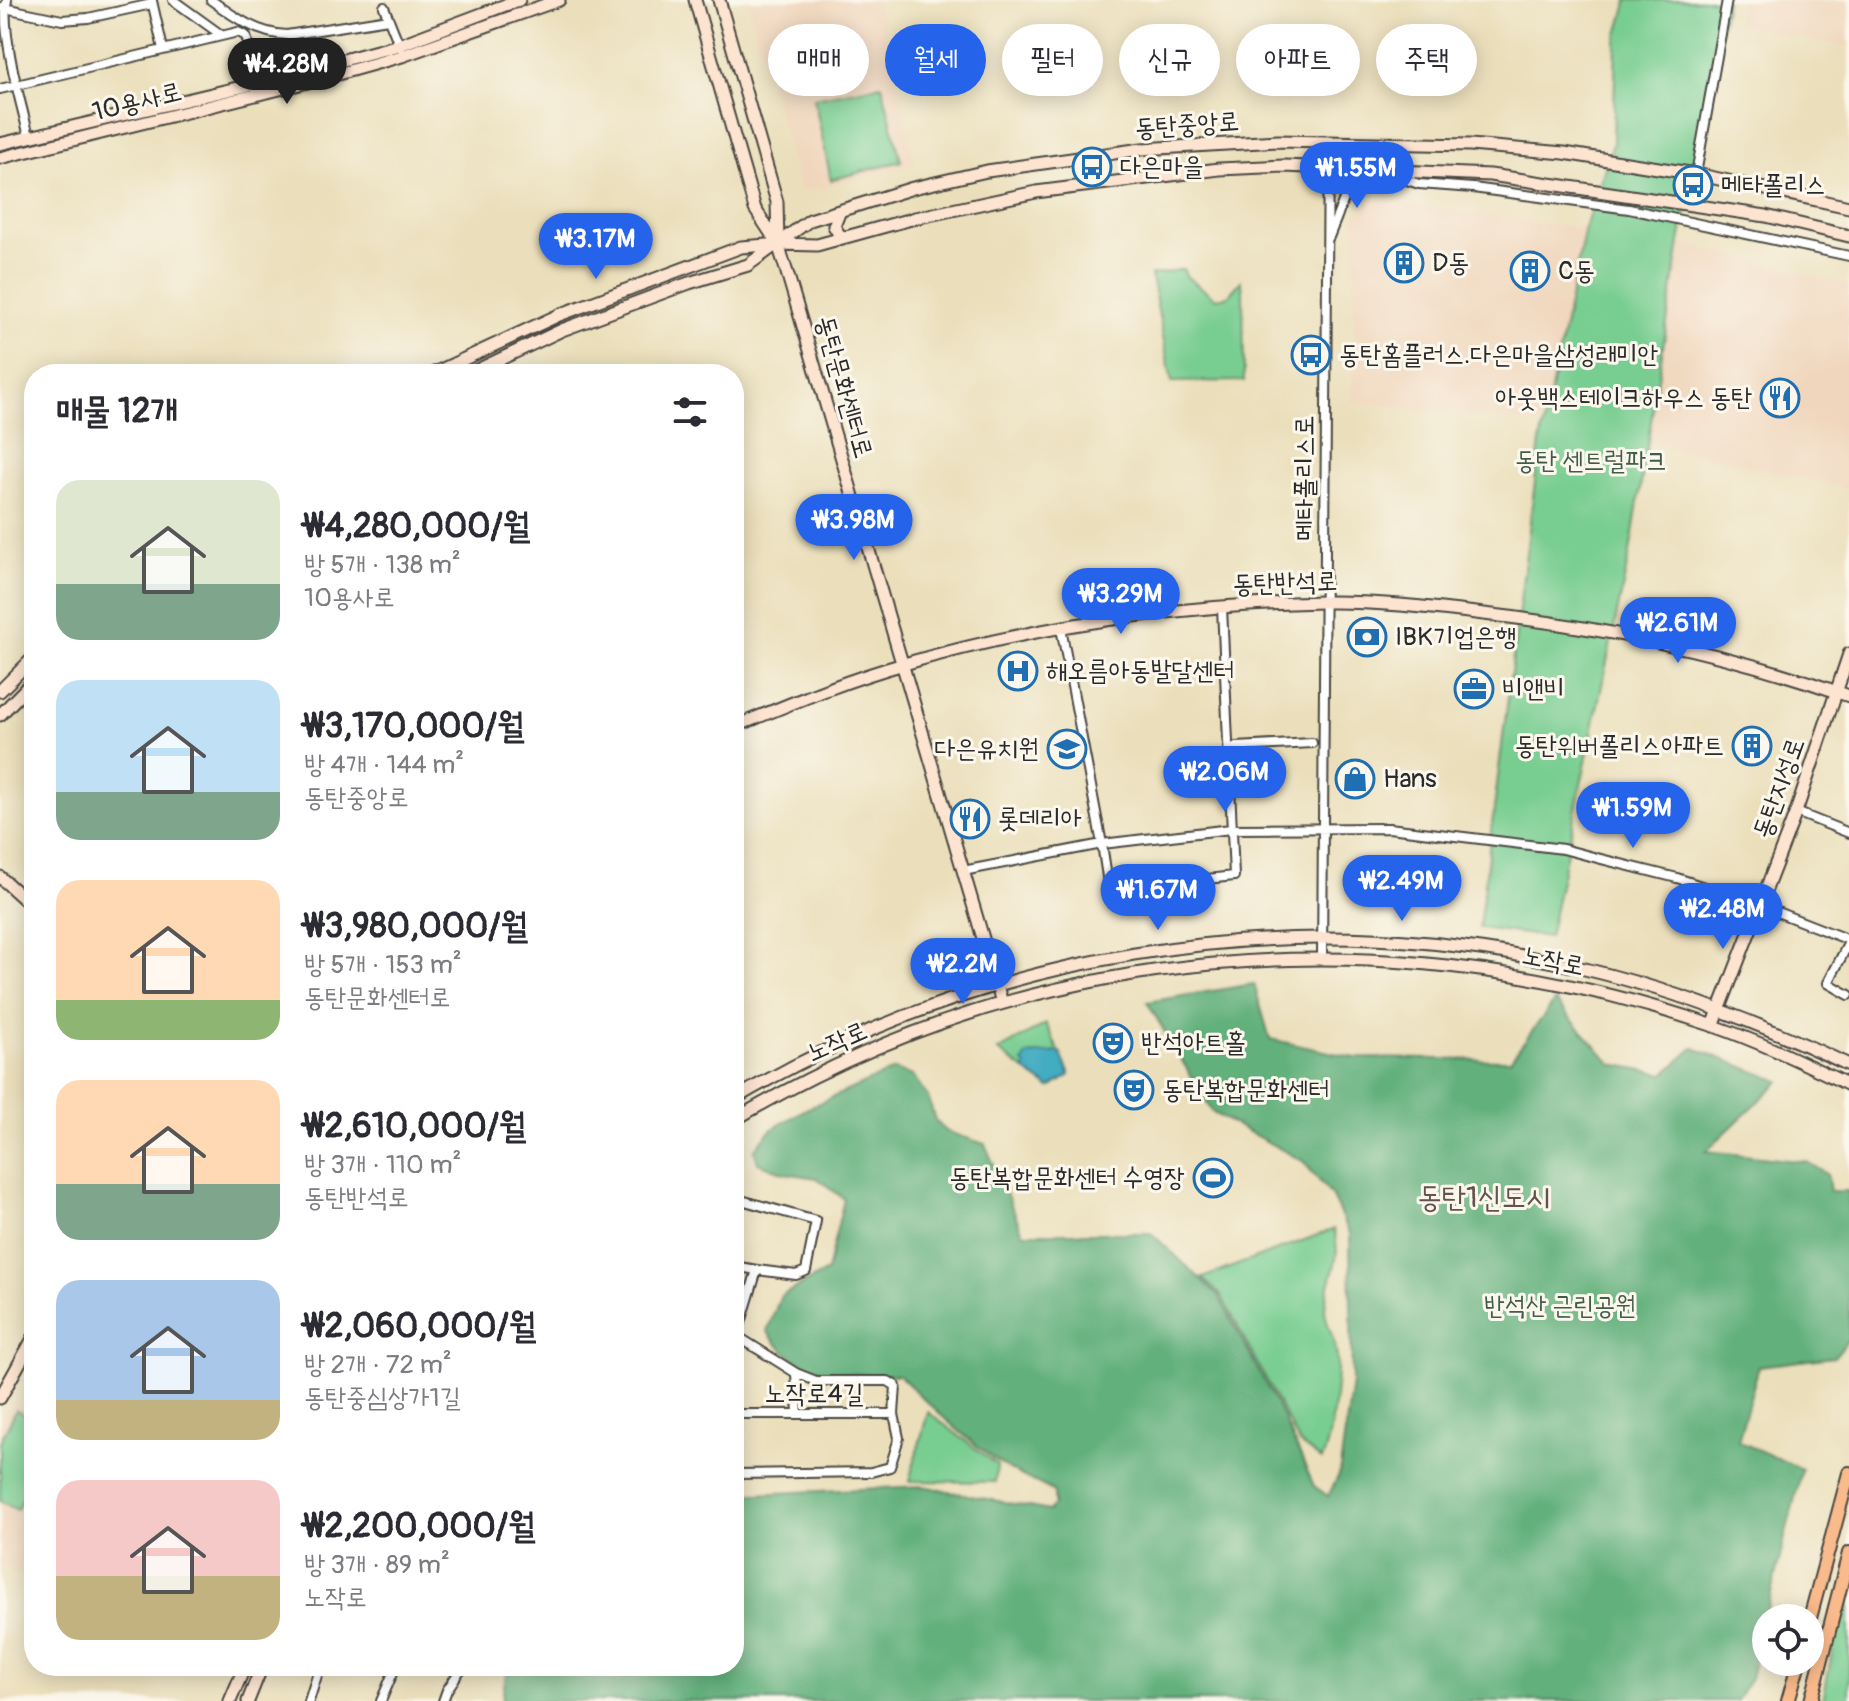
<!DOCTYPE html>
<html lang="ko">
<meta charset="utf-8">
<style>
:root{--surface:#fff;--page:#f7f7f7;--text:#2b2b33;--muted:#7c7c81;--accent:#2563eb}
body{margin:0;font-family:Pangolin,"Poor Story",sans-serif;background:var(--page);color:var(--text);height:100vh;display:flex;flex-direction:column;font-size:30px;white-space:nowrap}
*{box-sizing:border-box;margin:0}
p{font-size:26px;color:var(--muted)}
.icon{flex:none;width:44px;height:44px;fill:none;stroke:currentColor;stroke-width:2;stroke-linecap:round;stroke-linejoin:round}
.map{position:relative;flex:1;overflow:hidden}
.sheet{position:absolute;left:24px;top:364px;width:720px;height:1312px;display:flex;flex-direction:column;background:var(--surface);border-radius:32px;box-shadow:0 4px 20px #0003}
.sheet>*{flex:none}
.guide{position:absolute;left:768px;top:24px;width:760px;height:72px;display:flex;gap:16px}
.controls{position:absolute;left:1752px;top:1604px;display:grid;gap:16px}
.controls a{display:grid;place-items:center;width:72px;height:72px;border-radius:50%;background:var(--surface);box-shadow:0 4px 20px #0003;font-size:40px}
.price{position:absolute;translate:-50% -68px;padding:0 18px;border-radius:28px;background:var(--accent);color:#fff;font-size:26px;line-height:52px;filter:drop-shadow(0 2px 4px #0008)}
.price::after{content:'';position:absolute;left:50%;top:48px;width:24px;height:18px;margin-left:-12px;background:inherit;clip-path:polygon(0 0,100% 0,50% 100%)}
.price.on{background:#222;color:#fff}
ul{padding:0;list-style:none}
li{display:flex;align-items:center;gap:24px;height:200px;padding:0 32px}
li span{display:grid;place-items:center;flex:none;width:224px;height:160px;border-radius:24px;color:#555}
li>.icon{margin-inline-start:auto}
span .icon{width:96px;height:96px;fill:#fffc;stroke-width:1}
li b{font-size:34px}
h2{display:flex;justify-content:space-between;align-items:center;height:96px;padding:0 32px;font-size:34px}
.pill{padding:0 28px;border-radius:36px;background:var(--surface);box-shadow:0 4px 20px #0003;font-size:28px;line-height:72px}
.pill.on{background:var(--accent);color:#fff}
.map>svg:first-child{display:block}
.built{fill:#f0d6bc}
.green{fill:#78cd91;stroke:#527c5e;stroke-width:2}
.forest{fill:#62b07b;stroke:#466e53;stroke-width:2}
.water{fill:#42acc1;stroke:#366c76;stroke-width:2}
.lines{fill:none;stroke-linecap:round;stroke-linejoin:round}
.street-casing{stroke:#484641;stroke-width:12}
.secondary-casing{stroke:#484641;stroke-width:15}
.primary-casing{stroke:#484641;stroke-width:16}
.street{stroke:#fff;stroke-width:8}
.secondary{stroke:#fde4d1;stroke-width:11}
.primary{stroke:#fabb8c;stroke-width:12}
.labels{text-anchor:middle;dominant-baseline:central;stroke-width:6;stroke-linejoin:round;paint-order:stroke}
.street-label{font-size:26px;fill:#2b2b2b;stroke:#fbf7ec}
.poi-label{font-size:26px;fill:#2b2b2b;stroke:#fbf7ec;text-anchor:start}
.park-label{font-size:26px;fill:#425c4a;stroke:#fbf7ec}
.quarter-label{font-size:30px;fill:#65524c;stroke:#fbf7ec}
</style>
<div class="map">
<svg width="1849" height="1701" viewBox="0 0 1849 1701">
<rect width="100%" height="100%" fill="#fbf7ec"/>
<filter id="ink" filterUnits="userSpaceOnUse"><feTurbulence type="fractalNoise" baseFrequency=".0125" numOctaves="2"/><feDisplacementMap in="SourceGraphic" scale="16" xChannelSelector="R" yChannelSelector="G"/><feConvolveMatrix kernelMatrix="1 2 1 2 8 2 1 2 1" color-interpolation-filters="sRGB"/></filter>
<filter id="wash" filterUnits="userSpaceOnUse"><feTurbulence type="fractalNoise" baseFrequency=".006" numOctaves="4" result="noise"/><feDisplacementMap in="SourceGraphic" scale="32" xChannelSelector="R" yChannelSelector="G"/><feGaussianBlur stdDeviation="1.8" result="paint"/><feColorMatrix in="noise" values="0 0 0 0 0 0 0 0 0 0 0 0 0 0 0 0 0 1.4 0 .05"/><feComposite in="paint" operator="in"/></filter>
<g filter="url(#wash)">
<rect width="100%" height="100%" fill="#ebdfbb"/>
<path class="built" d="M747,0h131l37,164 -114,28z
M1740,0h109v47l-112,-23z
M1372,200l298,40 179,45v204l-252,-59 -245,-29 3,-184z
M15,1401l19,9v171l-34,-17v-134z"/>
<path class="green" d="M1628,0h98l-46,242 -50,310 -81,385 -70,-9 61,-486 45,-214 28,-84 3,-103z
M882,85l19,76 -70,19 -17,-82z
M1183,269l4,8 28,21 13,-2 13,-15 2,8 1,92 -72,1 -21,-107z
M1046,1024l24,51 -20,13 -52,-37z
M1334,1229c9,36 -7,47 -9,79 0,15 9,28 11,42 4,21 -5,91 -14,110l-22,-16 -79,-149 -19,-17z
M16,1410l18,10v56l-17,34 -17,-9v-59z
M928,1412l69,53 -2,17 -86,-1z
M1849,1590v111h-26l19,-104z"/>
<path class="forest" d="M1254,984l16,55 86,19 154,2 45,-59 57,63 52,10 30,-26 86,33 -74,70 101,11 20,12 3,17h19v148l-15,18 -75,9 -21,75 64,28 -52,209 -13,23h-1235l5,-35h227v-171l189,-9 126,25 5,-7v-12c-16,-10 -34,-15 -50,-26 -36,-25 -74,-60 -105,-91 -51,-1 -100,5 -132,-44l14,-35 46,-25 17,-72 -27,-21 -32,-5 -27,-10 -4,-13 17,-20 35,-21 88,-39 19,6 15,21 7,23 10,11 40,13 38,89h128l68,63 64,121 31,69 14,10 11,-21 13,-92 -2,-149 -19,-39 -28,-34 -90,-48 -66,-111z"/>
<path class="water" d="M1060,1052l10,23 -20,13 -25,-17 1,-5 -3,-3 4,-8z"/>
</g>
<g filter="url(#ink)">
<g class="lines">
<defs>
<path id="street" d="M7,0c-7,30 14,104 22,136
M173,0l47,34
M211,0c23,17 47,34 76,35l101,-16
M152,1l11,48
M0,7l62,13 26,-2 64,-14
M384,7l16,40
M0,89l238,-57 8,4 12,47
M1385,173l34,11 54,4 156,21 220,47
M1696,174l31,-174
M1329,237l17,-43 27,-24
M1061,628l41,216 7,46 125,-14 -12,-269
M1236,747l76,-4
M1796,812l53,21
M963,871l139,-27 129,-15 158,-1 174,21 38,10 76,19 82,27 90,35
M1849,942l-21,41 21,12
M1322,960l6,-819
M734,1198l82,23 -10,50 -10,4 -39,-5 -20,66 59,37 20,8h72l8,5 -2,28 5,24 -9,29 -19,5 -137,2
M734,1266l23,4
M796,1373l2,41
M734,1414h160
M309,1701l11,-35
M381,1701l15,-35
M443,1701l4,-11 16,-24"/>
<path id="secondary" d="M695,0l60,209 23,35 11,35 213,724
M719,0l58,202 1,41
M0,144l258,-61 141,-38 120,-45
M0,158l320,-79 82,-23 157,-56
M840,211l-6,15 6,10 6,1
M432,374l127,-59 182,-68 37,-3 39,1 98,-27 121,-26 183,-23 65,-3 206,9 276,41 83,20
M469,374l93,-44 127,-47 59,-18 62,-45 103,-32 74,-17 155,-22 136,-8 192,4 94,8 132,21 153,33
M0,691l34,-34
M0,715l34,-35
M734,727c56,-23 112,-47 170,-63 135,-39 277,-59 418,-62 54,-1 109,5 162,12 124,14 247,40 365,82
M0,877l34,31
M1713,1026l83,-214 53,-158
M734,1099c246,-145 545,-196 824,-136 102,21 198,58 291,102
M734,1120c299,-178 649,-206 977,-95 47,16 93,38 138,60
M0,1398l34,-61
M230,1701l15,-35
M248,1701l14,-35"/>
<path id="primary" d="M1810,1618l39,-145
M1788,1701l11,-39
M1811,1701l38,-148"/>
</defs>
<use href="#street" class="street-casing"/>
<use href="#secondary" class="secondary-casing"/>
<use href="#primary" class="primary-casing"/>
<use href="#street" class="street"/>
<use href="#secondary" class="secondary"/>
<use href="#primary" class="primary"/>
</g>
</g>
<defs>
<symbol id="bus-ring" viewBox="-11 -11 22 22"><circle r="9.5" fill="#fbf7ec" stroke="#1f6fb2" stroke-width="1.5"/><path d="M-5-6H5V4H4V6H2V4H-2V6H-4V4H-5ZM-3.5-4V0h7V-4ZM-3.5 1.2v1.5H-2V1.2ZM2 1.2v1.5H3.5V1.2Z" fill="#1f6fb2"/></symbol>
<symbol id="building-ring" viewBox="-11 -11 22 22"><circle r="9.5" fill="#fbf7ec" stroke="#1f6fb2" stroke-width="1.5"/><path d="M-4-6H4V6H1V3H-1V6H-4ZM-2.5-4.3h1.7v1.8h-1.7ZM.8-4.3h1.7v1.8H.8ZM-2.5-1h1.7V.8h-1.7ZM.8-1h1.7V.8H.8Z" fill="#1f6fb2"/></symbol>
<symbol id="restaurant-ring" viewBox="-11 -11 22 22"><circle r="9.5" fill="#fbf7ec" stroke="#1f6fb2" stroke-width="1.5"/><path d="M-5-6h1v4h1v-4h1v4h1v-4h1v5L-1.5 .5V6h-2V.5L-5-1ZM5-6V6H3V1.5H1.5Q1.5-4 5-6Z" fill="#1f6fb2"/></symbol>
<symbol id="bank-ring" viewBox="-11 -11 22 22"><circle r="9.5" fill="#fbf7ec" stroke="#1f6fb2" stroke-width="1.5"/><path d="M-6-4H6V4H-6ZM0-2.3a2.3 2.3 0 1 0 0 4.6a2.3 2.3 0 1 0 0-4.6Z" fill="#1f6fb2"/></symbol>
<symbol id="hospital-ring" viewBox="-11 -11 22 22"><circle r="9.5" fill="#fbf7ec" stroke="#1f6fb2" stroke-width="1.5"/><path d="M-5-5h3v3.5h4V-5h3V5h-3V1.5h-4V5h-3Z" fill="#1f6fb2"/></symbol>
<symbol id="office-ring" viewBox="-11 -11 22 22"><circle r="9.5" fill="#fbf7ec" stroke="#1f6fb2" stroke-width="1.5"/><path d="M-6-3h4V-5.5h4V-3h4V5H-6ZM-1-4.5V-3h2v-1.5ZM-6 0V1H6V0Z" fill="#1f6fb2"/></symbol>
<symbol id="school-ring" viewBox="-11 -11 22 22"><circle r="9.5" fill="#fbf7ec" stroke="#1f6fb2" stroke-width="1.5"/><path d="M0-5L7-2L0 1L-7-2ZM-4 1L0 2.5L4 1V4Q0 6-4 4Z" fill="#1f6fb2"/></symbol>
<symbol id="shop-ring" viewBox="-11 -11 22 22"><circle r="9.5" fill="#fbf7ec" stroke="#1f6fb2" stroke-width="1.5"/><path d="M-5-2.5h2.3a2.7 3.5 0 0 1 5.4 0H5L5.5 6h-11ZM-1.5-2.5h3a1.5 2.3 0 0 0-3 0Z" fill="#1f6fb2"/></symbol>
<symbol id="theatre-ring" viewBox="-11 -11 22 22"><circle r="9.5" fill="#fbf7ec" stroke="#1f6fb2" stroke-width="1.5"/><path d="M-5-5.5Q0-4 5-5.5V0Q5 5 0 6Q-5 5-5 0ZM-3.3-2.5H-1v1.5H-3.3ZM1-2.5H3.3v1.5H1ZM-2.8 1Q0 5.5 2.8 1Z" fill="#1f6fb2"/></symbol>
<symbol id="stadium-ring" viewBox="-11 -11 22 22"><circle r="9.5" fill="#fbf7ec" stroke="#1f6fb2" stroke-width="1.5"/><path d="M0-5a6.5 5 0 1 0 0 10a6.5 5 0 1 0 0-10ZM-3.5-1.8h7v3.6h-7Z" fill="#1f6fb2"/></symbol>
</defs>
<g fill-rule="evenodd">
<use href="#bus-ring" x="1070" y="145" width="44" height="44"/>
<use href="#bus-ring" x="1671" y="163" width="44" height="44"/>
<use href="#building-ring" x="1382" y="241" width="44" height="44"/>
<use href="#building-ring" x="1508" y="249" width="44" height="44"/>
<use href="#bus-ring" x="1289" y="333" width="44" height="44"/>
<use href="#restaurant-ring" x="1758" y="376" width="44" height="44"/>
<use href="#bank-ring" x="1345" y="615" width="44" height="44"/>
<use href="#hospital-ring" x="996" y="649" width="44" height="44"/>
<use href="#office-ring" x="1452" y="667" width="44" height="44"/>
<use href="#building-ring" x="1730" y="724" width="44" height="44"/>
<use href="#school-ring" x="1045" y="727" width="44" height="44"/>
<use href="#shop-ring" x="1333" y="757" width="44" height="44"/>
<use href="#restaurant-ring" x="948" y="797" width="44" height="44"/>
<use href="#theatre-ring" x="1091" y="1021" width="44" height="44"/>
<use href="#theatre-ring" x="1112" y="1068" width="44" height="44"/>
<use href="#stadium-ring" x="1191" y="1156" width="44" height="44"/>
</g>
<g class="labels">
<g class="street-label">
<text transform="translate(137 102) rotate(-14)">10용사로</text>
<text transform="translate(1187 125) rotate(-4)">동탄중앙로</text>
<text transform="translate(844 387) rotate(74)">동탄문화센터로</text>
<text transform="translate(1305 478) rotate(-90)">메타폴리스로</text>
<text transform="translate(1285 583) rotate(-2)">동탄반석로</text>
<text transform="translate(1779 788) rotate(-70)">동탄지성로</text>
<text transform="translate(1553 961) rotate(11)">노작로</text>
<text transform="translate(837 1042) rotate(-24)">노작로</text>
<text x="814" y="1394">노작로4길</text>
</g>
<g class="poi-label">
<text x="1120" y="167">다은마을</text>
<text x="1721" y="185">메타폴리스</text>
<text x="1432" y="263">D동</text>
<text x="1558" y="271">C동</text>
<text x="1339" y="355">동탄홈플러스.다은마을삼성래미안</text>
<text x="1752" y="398" text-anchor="end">아웃백스테이크하우스 동탄</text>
<text x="1395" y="637">IBK기업은행</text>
<text x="1046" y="671">해오름아동발달센터</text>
<text x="1502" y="689">비앤비</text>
<text x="1724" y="746" text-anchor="end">동탄위버폴리스아파트</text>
<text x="1039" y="749" text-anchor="end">다은유치원</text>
<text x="1383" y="779">Hans</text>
<text x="998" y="819">롯데리아</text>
<text x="1141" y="1043">반석아트홀</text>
<text x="1162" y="1090">동탄복합문화센터</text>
<text x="1185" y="1178" text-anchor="end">동탄복합문화센터 수영장</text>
</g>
<g class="park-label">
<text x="1591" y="461">동탄 센트럴파크</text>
<text x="1560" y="1306">반석산 근린공원</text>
</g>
<g class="quarter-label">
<text x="1484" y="1197">동탄1신도시</text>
</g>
</g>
</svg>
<div class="controls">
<a><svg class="icon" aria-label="locate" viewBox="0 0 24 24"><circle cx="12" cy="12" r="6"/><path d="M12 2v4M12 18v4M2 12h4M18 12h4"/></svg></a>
</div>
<b class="price on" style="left:287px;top:106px">₩4.28M</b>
<b class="price" style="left:1357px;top:210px">₩1.55M</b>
<b class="price" style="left:596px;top:281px">₩3.17M</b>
<b class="price" style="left:854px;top:562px">₩3.98M</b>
<b class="price" style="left:1121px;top:636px">₩3.29M</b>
<b class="price" style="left:1678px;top:665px">₩2.61M</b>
<b class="price" style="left:1225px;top:814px">₩2.06M</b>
<b class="price" style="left:1633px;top:850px">₩1.59M</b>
<b class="price" style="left:1402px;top:923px">₩2.49M</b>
<b class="price" style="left:1158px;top:932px">₩1.67M</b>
<b class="price" style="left:1723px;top:951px">₩2.48M</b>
<b class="price" style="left:963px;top:1006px">₩2.2M</b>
<div class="guide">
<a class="pill">매매</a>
<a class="pill on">월세</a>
<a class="pill">필터</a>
<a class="pill">신규</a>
<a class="pill">아파트</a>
<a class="pill">주택</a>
</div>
<section class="sheet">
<h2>매물 12개<svg class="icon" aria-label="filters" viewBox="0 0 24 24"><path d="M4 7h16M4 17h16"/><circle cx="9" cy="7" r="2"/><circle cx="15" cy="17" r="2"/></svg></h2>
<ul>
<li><span style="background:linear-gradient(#dfe7d0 65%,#7fa58c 0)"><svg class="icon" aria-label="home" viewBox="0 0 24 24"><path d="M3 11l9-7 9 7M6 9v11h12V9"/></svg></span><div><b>₩4,280,000/월</b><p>방 5개 · 138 m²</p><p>10용사로</p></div></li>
<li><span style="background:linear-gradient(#bfe0f5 70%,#7fa58c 0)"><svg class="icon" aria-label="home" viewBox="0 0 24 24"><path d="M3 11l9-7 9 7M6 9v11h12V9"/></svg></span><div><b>₩3,170,000/월</b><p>방 4개 · 144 m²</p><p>동탄중앙로</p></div></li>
<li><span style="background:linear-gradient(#ffd9b3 75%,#8fb573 0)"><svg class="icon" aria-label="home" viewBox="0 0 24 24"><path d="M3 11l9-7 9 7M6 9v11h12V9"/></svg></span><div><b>₩3,980,000/월</b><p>방 5개 · 153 m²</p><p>동탄문화센터로</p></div></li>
<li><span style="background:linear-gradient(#ffd9b3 65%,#7fa58c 0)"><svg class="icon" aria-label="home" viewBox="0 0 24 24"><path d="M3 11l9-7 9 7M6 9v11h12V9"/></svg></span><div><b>₩2,610,000/월</b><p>방 3개 · 110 m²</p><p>동탄반석로</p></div></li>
<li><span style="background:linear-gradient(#a9c7e8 75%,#c2b280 0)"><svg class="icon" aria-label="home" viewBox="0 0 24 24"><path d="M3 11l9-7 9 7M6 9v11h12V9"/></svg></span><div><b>₩2,060,000/월</b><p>방 2개 · 72 m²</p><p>동탄중심상가1길</p></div></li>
<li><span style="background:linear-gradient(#f6c9c9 60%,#c2b280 0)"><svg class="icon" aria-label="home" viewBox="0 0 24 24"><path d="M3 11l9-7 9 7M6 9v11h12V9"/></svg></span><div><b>₩2,200,000/월</b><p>방 3개 · 89 m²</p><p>노작로</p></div></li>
</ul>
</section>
</div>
